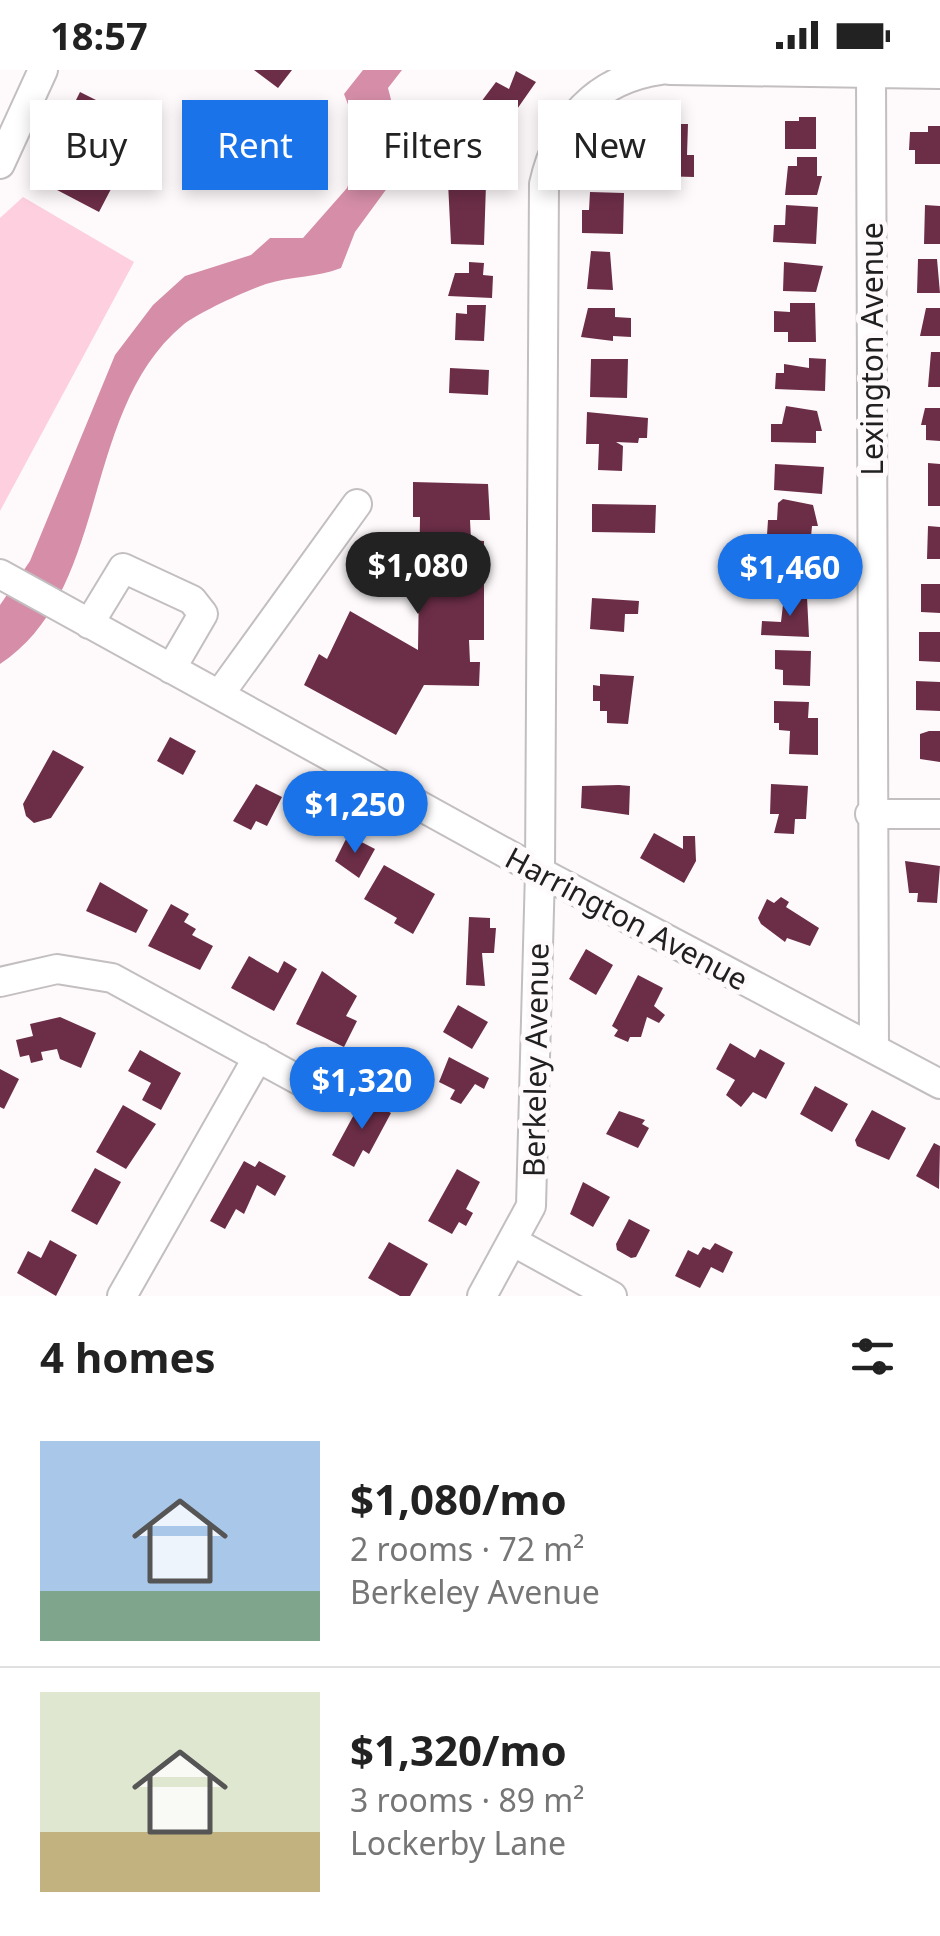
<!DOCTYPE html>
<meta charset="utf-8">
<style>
:root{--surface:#fff;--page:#f6f6f6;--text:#222;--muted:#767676;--line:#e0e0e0;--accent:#1a73e8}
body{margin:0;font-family:"Noto Sans",sans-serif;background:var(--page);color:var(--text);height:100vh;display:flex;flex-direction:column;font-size:38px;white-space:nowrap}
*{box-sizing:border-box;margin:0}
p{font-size:32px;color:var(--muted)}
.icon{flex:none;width:55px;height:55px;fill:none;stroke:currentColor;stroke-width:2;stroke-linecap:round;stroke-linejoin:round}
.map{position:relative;height:1226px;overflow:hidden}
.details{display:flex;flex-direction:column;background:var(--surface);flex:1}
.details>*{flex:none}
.banner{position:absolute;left:30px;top:30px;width:880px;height:90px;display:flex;gap:20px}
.price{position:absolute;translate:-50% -85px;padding:0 22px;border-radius:35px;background:var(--accent);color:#fff;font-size:32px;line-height:65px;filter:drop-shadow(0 2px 5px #0008)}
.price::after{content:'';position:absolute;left:50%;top:60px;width:30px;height:22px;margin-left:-15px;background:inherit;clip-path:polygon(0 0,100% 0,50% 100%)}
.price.on{background:#222;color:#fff}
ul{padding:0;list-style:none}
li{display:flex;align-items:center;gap:30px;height:250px;padding:0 40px}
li+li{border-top:2px solid var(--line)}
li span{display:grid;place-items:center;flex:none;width:280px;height:200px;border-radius:0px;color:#555}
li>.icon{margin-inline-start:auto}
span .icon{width:120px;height:120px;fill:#fffc;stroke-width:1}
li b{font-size:42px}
h2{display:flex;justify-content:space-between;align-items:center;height:120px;padding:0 40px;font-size:42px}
.tag{padding:0 35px;border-radius:0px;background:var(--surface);box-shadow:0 5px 15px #0003;font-size:35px;line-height:90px}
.tag.on{background:var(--accent);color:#fff}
.status{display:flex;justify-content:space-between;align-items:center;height:70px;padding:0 50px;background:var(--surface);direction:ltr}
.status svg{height:28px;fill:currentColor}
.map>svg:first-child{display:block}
.green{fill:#fdcfdf}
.water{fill:#d68ea8}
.building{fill:#6c2e47}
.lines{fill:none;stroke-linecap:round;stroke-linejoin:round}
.minor-casing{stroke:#c3bfc0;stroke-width:32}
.minor{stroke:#fff;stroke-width:28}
.labels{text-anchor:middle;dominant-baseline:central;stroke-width:10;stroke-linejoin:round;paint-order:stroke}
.street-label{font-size:30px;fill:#212020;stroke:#fefafb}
</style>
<div class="status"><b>18:57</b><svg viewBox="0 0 49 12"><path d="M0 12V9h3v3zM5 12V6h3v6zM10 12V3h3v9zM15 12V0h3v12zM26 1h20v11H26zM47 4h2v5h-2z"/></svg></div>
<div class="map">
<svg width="940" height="1226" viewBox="0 0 940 1226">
<rect width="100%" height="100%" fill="#fefafb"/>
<path class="green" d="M23,127l111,65 -134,249v-293z"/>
<path class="water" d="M363,0h39l-14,18 19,73 -52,71 -14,36c-25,10 -50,8 -75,16 -20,7 -67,28 -83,41 -103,85 -72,266 -183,339v-59l30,-44 85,-206 38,-50 32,-29 66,-21 19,-17h33l44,-50 16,-44 -19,-50z"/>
<path class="building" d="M254,0h38l-14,18z
M516,1l20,11 -28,40 -30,-16 18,-24 13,7z
M80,22l28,14 -22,44 -28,-14z
M799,47h17v32h-31v-28h14z
M468,50l38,13 -2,6 7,3 -6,14 -6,-2 -6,15 -29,-11 5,-16 -8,-3z
M676,54h12l-1,31h7v22l-36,-1 1,-47h16z
M928,56h12v38h-25v-14h-6l1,-18h18z
M50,87l61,32 -12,23 -61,-32z
M797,87h20v19h5l-5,19h-32l3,-29h9z
M448,112l38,2 -2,61 -33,-1z
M590,122l34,1 -1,41 -41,-1v-23h7z
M786,135l32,2 -2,37 -43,-2 1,-17h11z
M925,135l15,1v38h-16z
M591,181l19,1 3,38 -26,-1z
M918,189h19l3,34h-23z
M469,192l15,1 -1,12 10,1 -1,22 -44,-2 7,-23h14z
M784,192l39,4 -7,26 -33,-1z
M790,233h25l1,39h-28v-10h-14v-21l16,1z
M467,235h19l-2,36 -29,-1 1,-27 11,1z
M588,238h27v9l16,1v19l-18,-1v5l-32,-4z
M926,238h14v28h-20z
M931,282h9v35h-12z
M809,288l17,1 -1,32 -50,-2 1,-16h8v-9l25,4z
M591,289h37l-1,39 -37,-1z
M450,298l39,2 -1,25 -39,-2z
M786,336l31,5 5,20h-6v12l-45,-1v-18h11z
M925,338h15v33l-14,-1v-15h-5z
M587,342l61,6 -1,20h-8l-1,5 -22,-1 7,4 -1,25 -24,-1 1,-26h-13z
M928,393l12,1v42h-12z
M775,394l49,3 -2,27 -48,-4z
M413,412l75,2 2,36h-20l1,20 13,1v99h-15l1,22h10l-1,24 -55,-1 -28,50 -92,-50 15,-31 8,5 23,-48 68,39 2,-133h-7z
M783,429l30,6 5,21h-6l-1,11 -44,-2 1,-15h9l1,-17z
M592,434l64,1 -1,28 -63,-1z
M928,456l12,1v32h-13z
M780,480l41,1v31l-48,-1v-20h7z
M921,514h19v29l-19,-1z
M784,526l23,1 2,40 -48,-2 1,-14 19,1z
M592,528l47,3 -1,13h-13l-1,18 -34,-3z
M919,562h21v30l-21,-1z
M775,580l36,1 -1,35 -27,-1v-15l-8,-1z
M600,604l34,2 -6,48 -21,-1v-12h-7v-10h-7v-16l7,1z
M916,611l24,1v29l-24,-1z
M774,631l35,1 -1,16h10v37l-29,-1 1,-23 -11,-1v-7h-5z
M929,661h11v31l-20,-3v-25z
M170,667l26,14 -13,24 -26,-14z
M53,680l31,17 -33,51 -17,5 -8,-7 -3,-12z
M256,714l26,13 -15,29 -11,-5 -5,9 -18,-9z
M771,714l37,2 -2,33h-11l-1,15 -20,-1 5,-19h-9z
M619,715l11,1 -1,29 -48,-7 1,-22z
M654,763l29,16v-13h12l1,25 -12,22 -44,-25z
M348,765l27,14 -16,29 -24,-17z
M905,791l35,5 -3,37 -20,-1 1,-9h-9z
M384,795l51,29 -22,40 -19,-11 3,-5 -33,-19z
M100,812l48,28 -12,23 -50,-22z
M781,827l8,5 -3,5 33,21 -9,18 -23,-8 -2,4 -24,-18 -3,-6 9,-19 7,4z
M171,834l18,10 -5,8 12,7 -4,6 21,11 -13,24 -52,-24z
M469,847l21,1v10h6l-2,25h-12l3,33 -19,-1z
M586,879l27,16 -17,30 -27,-16z
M249,886l29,17 6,-12 13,8 -23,42 -43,-23z
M322,901l35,25 -11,20 11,5 -13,26 -48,-23z
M638,905l25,13 -9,18 11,9 -6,8 -12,-6 -6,20h-11l-2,5 -14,-6 4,-6 -6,-4z
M458,935l30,17 -16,27 -29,-17z
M60,947l36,16 -15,35 -21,-9 -3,-10 -16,3 2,8 -12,3 -2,-8 -9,2 -4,-17 17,-4 -3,-12z
M730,973l25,15 5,-9 25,14 -19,36 -13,-7 -12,15 -15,-12 9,-15 -19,-11z
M140,980l41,23 -20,37 -19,-10 9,-17 -23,-12z
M449,987l40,21 -5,11 -9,-5 -14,20 -11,-5 5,-9 -16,-8z
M0,999l19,10 -15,30 -4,-2z
M815,1016l33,18 -16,28 -32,-18z
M363,1028l28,15 -22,41 -6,-4 -9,17 -22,-12z
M123,1035l33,19 -30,45 -30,-17z
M872,1040l34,18 -17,32 -32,-14 -2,-6z
M619,1041l26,9 -3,4 7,4 -11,20 -32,-14z
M934,1073l6,3 -1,43 -23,-13z
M244,1091l11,6 4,-6 27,15 -11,20 -18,-11 -13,29 -8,-5 -11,20 -15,-8z
M95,1098l26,14 -24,43 -26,-14z
M457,1099l23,13 -14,27 7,4 -7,13 -7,-4 -7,12 -24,-13z
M583,1112l27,15 -17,30 -23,-13z
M629,1149l21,11 -14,27 -5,1 -14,-8 -1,-6z
M50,1170l27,15 -21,41 -39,-23 11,-22 13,7z
M389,1172l39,22 -18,32h-10l-32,-18z
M715,1173l18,9 -10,21 -12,-6 -11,21 -25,-12 13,-26 10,5 5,-8 7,3z"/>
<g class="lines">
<defs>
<path id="minor" d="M670,0l270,4
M871,0l3,979
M0,94l43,-94
M0,504l540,298 400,212
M89,554l34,-56 69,32 11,14 -32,55
M219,625l138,-191
M870,744h70
M0,912l57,-13 55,9 196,107
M512,1171l100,55
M122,1226l136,-239
M482,1226l49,-90 9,-334 4,-688c14,-62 52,-105 117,-114"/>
</defs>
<use href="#minor" class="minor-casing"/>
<use href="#minor" class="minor"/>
</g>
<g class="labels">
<g class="street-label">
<text transform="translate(871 279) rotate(-90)">Lexington Avenue</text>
<text transform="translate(627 848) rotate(28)">Harrington Avenue</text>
<text transform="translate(535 990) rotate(-89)">Berkeley Avenue</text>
</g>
</g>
</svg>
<b class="price on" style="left:418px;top:547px">$1,080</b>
<b class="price" style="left:790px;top:549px">$1,460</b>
<b class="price" style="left:355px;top:786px">$1,250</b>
<b class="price" style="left:362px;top:1062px">$1,320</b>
<div class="banner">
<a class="tag">Buy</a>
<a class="tag on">Rent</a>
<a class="tag">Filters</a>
<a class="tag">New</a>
</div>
</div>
<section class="details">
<h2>4 homes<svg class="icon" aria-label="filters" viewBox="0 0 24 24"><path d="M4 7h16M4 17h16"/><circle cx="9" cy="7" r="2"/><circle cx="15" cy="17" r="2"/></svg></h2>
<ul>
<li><span style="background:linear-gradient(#a9c7e8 75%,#7fa58c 0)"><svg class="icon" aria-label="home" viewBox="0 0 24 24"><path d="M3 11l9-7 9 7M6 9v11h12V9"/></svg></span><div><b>$1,080/mo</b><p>2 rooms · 72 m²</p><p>Berkeley Avenue</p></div></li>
<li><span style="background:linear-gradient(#dfe7d0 70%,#c2b280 0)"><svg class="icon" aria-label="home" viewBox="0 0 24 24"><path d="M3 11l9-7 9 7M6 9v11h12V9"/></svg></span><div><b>$1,320/mo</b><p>3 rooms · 89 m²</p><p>Lockerby Lane</p></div></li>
</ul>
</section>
